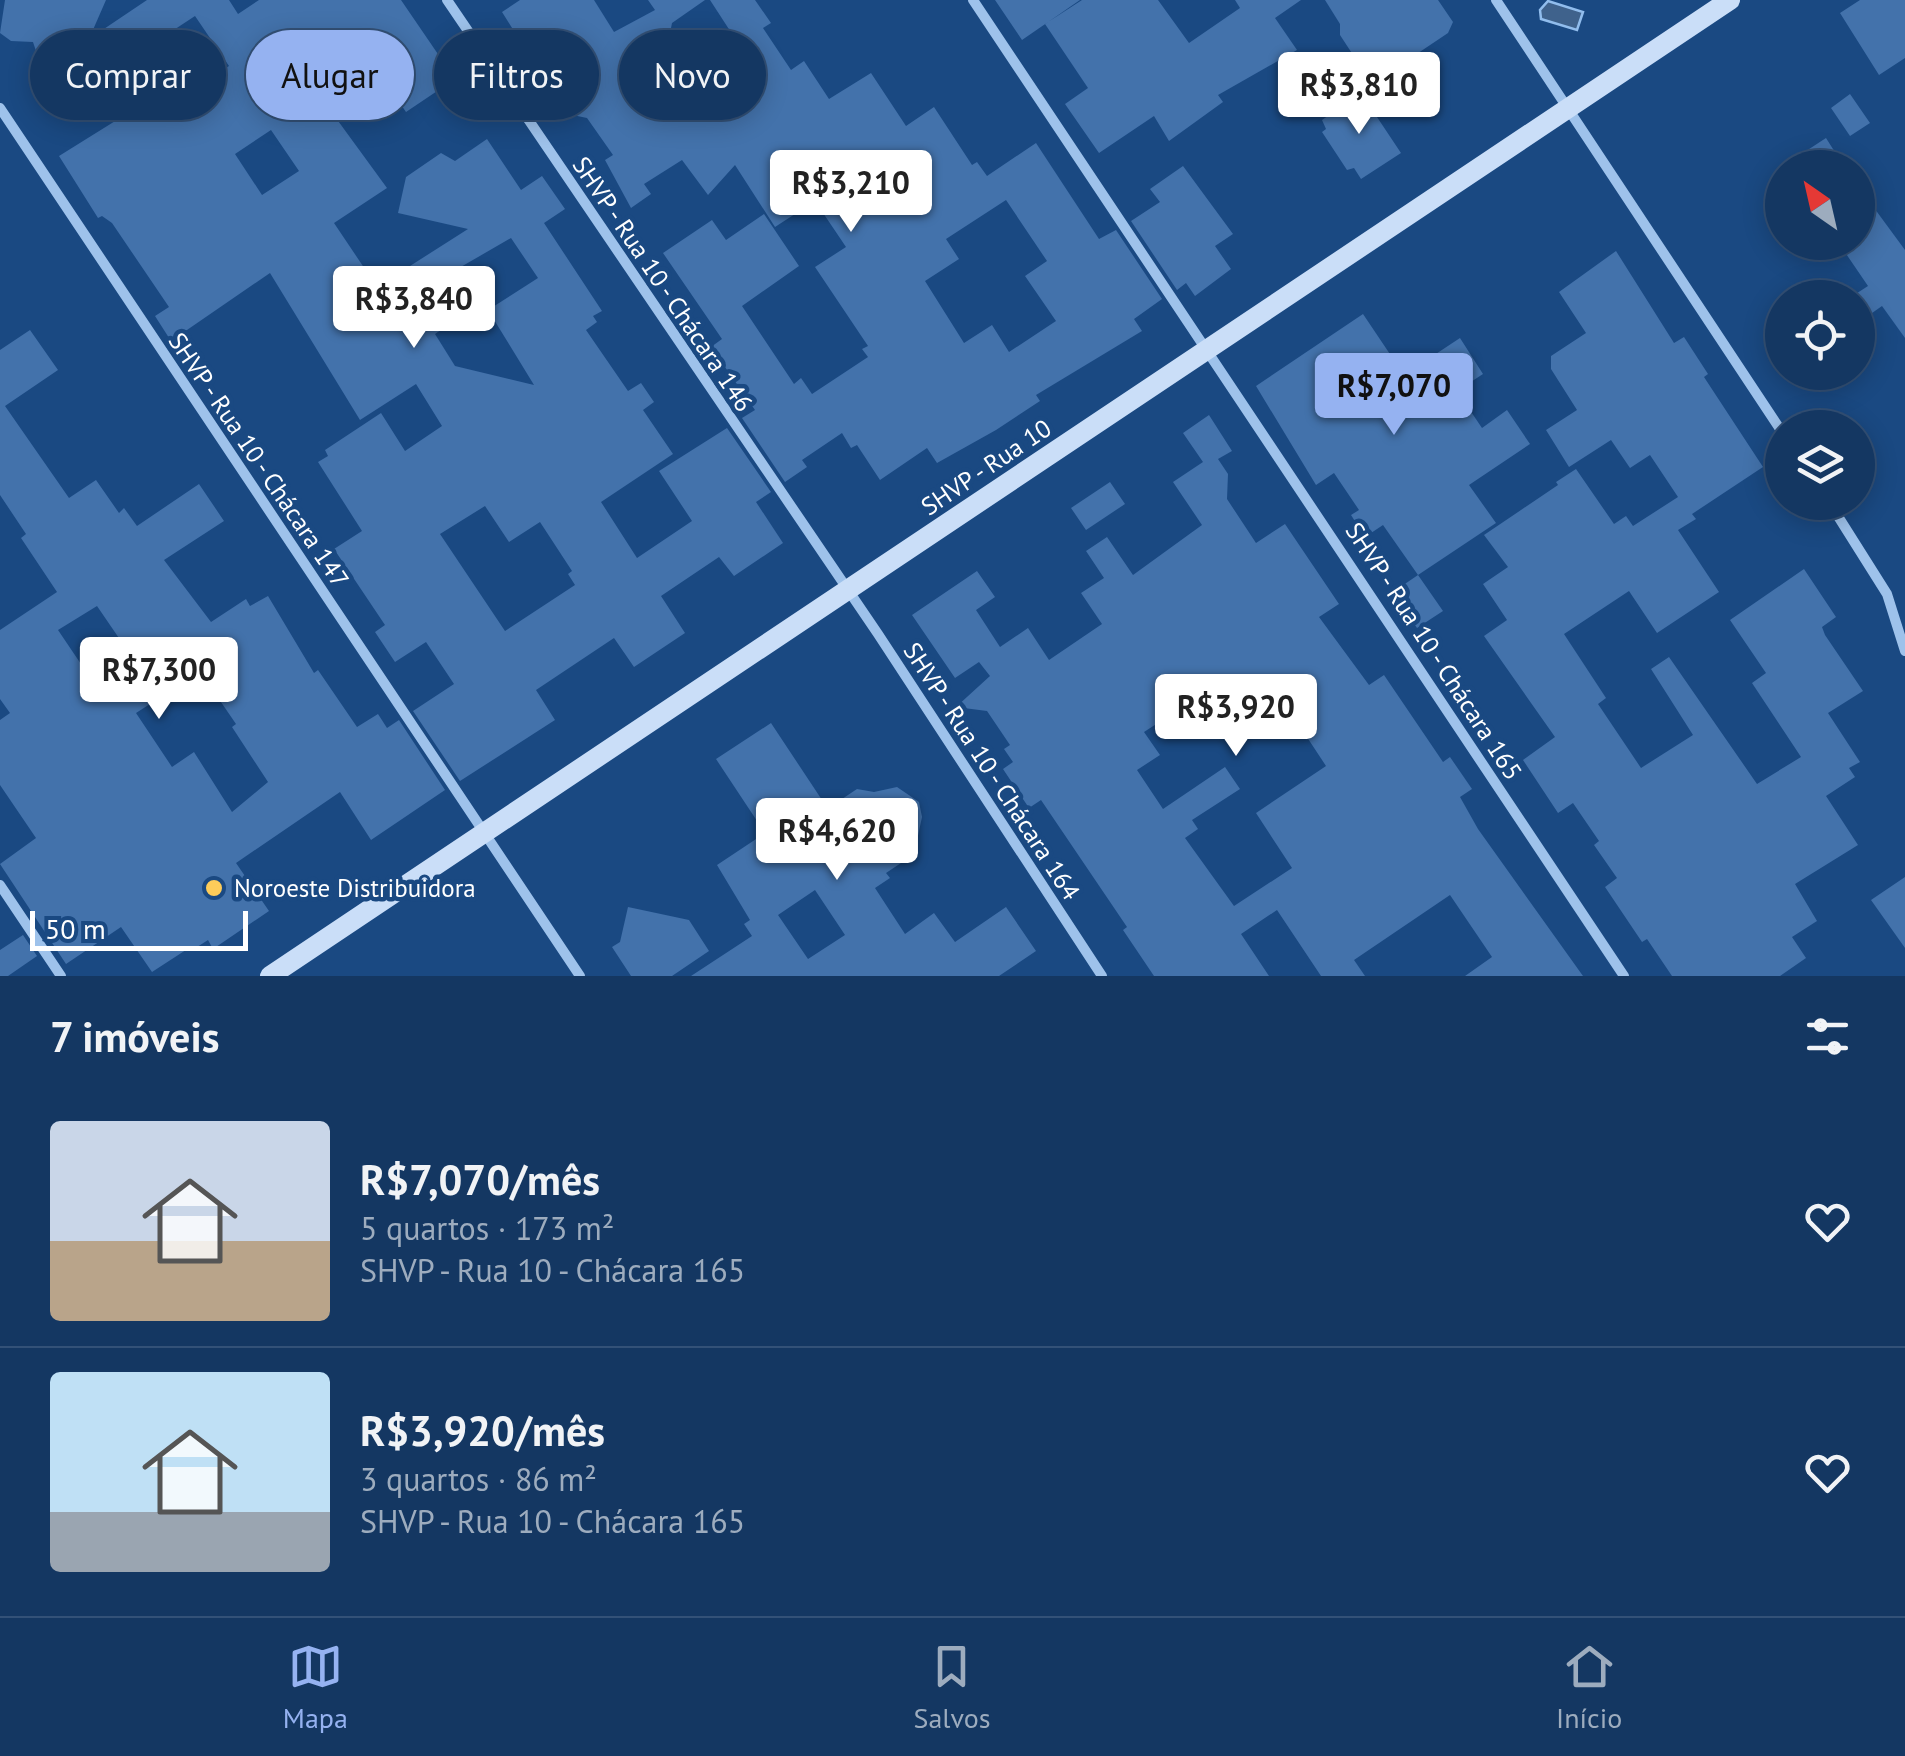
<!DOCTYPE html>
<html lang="pt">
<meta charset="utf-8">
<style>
:root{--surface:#143762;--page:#1d3f68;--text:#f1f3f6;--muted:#9dacbe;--line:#335177;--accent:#95b2f1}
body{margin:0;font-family:"PT Sans",sans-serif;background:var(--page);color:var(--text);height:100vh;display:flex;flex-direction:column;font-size:38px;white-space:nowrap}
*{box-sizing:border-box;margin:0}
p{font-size:32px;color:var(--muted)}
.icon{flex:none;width:55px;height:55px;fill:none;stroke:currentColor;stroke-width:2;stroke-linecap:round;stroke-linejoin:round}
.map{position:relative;height:976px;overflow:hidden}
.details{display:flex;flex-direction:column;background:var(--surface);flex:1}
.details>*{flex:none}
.top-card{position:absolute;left:30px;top:30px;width:1000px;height:90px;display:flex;gap:20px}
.needle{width:65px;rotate:326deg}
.tools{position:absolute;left:1765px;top:150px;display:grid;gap:20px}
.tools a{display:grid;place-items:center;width:110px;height:110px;border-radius:50%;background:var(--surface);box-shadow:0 5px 25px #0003,0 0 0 2px var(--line);font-size:50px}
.scale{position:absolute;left:30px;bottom:25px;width:218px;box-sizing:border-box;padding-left:10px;border:5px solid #fff;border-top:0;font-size:28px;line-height:35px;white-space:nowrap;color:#fff;-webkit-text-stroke:8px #1a4982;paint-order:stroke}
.price{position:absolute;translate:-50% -85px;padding:0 22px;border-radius:10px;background:#fff;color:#222;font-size:32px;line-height:65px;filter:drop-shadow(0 2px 5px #0008)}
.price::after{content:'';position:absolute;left:50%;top:60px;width:30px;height:22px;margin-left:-15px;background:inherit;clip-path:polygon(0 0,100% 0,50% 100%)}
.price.active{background:var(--accent);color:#111}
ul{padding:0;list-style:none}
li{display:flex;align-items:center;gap:30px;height:250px;padding:0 50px}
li+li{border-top:2px solid var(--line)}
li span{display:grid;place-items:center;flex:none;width:280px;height:200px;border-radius:10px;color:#555}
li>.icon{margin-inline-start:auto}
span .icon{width:120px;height:120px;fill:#fffc;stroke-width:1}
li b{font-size:42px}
h2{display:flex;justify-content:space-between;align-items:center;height:120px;padding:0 50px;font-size:42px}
.pill{padding:0 35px;border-radius:45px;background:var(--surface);box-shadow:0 5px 25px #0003,0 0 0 2px var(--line);font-size:35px;line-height:90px}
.pill.active{background:var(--accent);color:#111}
.dock{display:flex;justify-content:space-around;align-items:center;height:140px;border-top:2px solid var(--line);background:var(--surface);font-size:28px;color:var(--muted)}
.dock a{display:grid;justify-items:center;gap:5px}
.dock .active{color:var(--accent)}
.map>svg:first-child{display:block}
.water{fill:#3f628c;stroke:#91bded;stroke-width:2.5}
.building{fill:#4372ab;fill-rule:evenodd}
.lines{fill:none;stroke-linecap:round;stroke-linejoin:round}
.street{stroke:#9ec2eb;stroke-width:10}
.secondary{stroke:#cadef8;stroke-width:20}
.poi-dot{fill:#fdcc5a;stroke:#1a4982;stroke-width:4}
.labels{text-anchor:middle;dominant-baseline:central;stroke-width:9;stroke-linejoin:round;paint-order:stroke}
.street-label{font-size:25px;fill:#fff;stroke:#1a4982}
.poi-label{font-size:25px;fill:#fff;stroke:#1a4982;text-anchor:start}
</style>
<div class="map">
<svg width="1905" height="976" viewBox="0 0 1905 976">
<rect width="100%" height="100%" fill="#1a4982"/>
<path class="water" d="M1548,1l35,11 -6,18 -36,-11 -1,-9z"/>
<path class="building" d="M5,0h101l-17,39 58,-39h82l9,14 21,-14h142l41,60 6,-4 13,19 -55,37 -30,-44 -51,35 62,85 -53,35 43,64 91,-58 -70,-16 8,-36 35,-24 14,8 32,-22 34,51 21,-14 23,33 -21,14 58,88 -9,5 4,6 -11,8 42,61 13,-8 13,19 -11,8 30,44 -72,48 36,56 55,-37 -33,-50 68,-43 44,64 -15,10 27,41 -49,33 -15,-19 -58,39 24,37 -51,34 -20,-29 -78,52 19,30 -95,61 -47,-70 41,-27 -28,-42 -31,20 -20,-30 10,-7 -51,-76 28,-18 -44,-69 10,-6 -3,-6 56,-37 24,38 37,-25 -26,-42 -56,36 -90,-147 -99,68 -16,-25 14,-9 -57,-84 -10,-7 -4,2 -39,-62 122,-76 8,12 40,-26 -34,-50 -82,54 -9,-14 -8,6 -19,-29 -41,18 -3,-9 -22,-1 -11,-8zM271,130l28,41 -37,24 -27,-41zM511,238l27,40 -50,32 46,75 -79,-19 -20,-32 46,-31 -22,-35zM485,506l24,36 31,-20 32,49 -4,3 7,11 -70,46 -65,-97z
M520,0h74l20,32 41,-22 -7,-10h57l-33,23 -5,25 25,40 55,-31 -37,-57h45l16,23 -8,5 28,42 13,-9 25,38 42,-26 35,53 28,-19 38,58 5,-3 10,14 49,-33 63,96 17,-9 46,69 -28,20 8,12 -106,64 4,6 -44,29 -59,33 -10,-15 -47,32 -23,-35 -6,3 -9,-15 -40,27 5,7 -22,15 -43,-64 13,-8 -44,-63 11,-8 -59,-86 49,-33 14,20 38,-26 35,52 -57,40 52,78 7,-6 11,16 56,-37 -6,-8 6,-3 -53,-79 31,-20 -31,-46 -40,26 -40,-62 -27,30 -26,-35 -38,24 7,10 -20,14 -26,-48 8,-5 -26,-37 -29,-6 3,-10 -11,-2 2,-8 -50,-80zM1006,200l41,61 -22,15 31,45 -47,31 -17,-27 -28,18 -39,-62 34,-22 -13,-20z
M995,0h85l-58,40z
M1082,0h76l31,43 51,-35 -5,-8h66l-26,18 22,32 -79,45 5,7 -54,39 -15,-25 -55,37 -34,-49 23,-16 -43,-64z
M1325,0h113l15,22 -5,11 -76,51 -32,-49v-11z
M1860,0h45v58l-26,17 -39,-62z
M1361,93l40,60 -40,26 -7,-11 -7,2 -25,-38 4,-3 -4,-9z
M1850,94l20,29 -20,13 -19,-28z
M1826,138l19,30h-65z
M1183,166l50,68 -18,12 16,23 -36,27 -9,-13 -9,7 -46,-69 29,-19 -10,-13z
M1858,186l47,64v88l-23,-32 -17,12 -7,-20 -7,-1 17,-11 -30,-44h20z
M1616,251l58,92 10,-6 24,37 -4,3 59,90 -71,47 4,5 -18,11 41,62 -62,41 -28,-42 -65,43 42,64 -8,6 43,64 52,-33 -42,-66 18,-12 88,127 44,-27 -49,-74 14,-10 -36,-53 74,-51 32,48 -14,10 3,8 38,56 -35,22 32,49 -11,6 6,9 -29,19 32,49 -63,39 22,37 -25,16 14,21 -26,18h-108l-25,-37 -5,3 -37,-55 12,-9 -23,-33 5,-4 -26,-38 -15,10 -35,-53 32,-23 -71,-101 23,-16 -24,-36 25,-17 -24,-32 74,-50 -2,-3 20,-13 38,55 12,-8 7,10 45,-29 -28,-42 -20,13 -19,-28 -42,27 -23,-37 31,-20 -26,-41v-13l35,-23 -27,-41z
M1363,314l41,61 56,-37 23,36 -26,17 25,37 25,-18 23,34 -61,41 27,38 -78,52 -35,-50 -18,12 -14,-22 8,-5 -25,-37 -18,12 -60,-99z
M30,330l28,40 -53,36 64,92 27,-18 23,33 5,-5 13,18 62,-42 25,37 -60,39 47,62 35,-23 4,7 18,-10 46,77 4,-3 39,57 21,-13 9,14 12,-8 46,70 -74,50 -31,-48 -104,71 33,48 -56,38 -5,-9 -14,9 -2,-3 -40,26 -31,-45 -55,37 -66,-100 36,-26 -36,-53v-65l10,-7 -10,-14v-69l57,-38 -36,-54 5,-4 -26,-39v-145zM97,606l26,38 -38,26 -27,-40zM186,651l50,73 -4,3 36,55 -36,30 -38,-60 -22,15 -36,-54 25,-16 -12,-21z
M1209,415l23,36 -14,8 10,15 -1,25 29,44 29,-19 54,80 -20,13 50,68 15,-10 59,87 7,-5 22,32 -12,8 18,32 105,147h-118l27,-19 -42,-62 -96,65 11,16h-44l-44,-66 -36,24 28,42h-115l-31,-46 4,-3 -86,-127 -12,8 -26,-39 10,-7 -9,-13 6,-4 -23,-34 -31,-4 34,-31 -11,-14 -24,16 -43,-63 65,-44 18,26 -19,13 24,37 28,-19 21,32 53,-36 -21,-31 23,-15 -18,-27 21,-14 26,38 69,-50 -29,-43 30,-20 -20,-29zM1229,677l43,62 25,-17 29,44 -70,47 36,55 -58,38 -49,-68 13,-9 -6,-9 48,-31 -15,-22 -62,42 -26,-39 23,-15 -16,-23z
M1110,482l15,22 -39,26 -15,-22z
M1418,575l25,36 -26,17 -24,-36z
M771,723l53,80 5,-4 4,6 24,-16 17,3 23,-5 22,15 3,15 -6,28 -18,13 3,5 -15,10 4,5 -15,10 30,46 29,-21 21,29 51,-35 30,44 -37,25h-308l61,-40 -8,-12 6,-4 -33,-55 48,-32 -49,-74zM815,890l30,45 -37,24 -30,-44z
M1905,877v71l-34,-48z
M628,907l61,13 20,31 -37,25h-41l-19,-29 8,-5z
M23,935l14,21 -29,20h-8v-26z"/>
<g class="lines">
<path class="street" d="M447,0l431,634 224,342
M973,0l651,976
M1496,0l286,432
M0,108l580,868
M1829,502l58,92 18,57
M0,885l61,91"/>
<path class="secondary" d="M270,976l1460,-976"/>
</g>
<circle class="poi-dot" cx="214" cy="888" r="10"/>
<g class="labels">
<g class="street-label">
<text transform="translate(663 284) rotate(56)">SHVP - Rua 10 - Chácara 146</text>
<text transform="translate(259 460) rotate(56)">SHVP - Rua 10 - Chácara 147</text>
<text transform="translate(986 467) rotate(-34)">SHVP - Rua 10</text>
<text transform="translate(1434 651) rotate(57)">SHVP - Rua 10 - Chácara 165</text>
<text transform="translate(992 771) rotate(57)">SHVP - Rua 10 - Chácara 164</text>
</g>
<g class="poi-label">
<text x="234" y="888">Noroeste Distribuidora</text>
</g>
</g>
</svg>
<div class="tools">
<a><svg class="needle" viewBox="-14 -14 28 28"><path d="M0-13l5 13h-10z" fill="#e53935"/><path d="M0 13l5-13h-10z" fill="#9dacbe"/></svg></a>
<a><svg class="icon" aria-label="locate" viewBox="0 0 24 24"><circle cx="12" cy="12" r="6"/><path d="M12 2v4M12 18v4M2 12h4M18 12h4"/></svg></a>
<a><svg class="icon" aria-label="layers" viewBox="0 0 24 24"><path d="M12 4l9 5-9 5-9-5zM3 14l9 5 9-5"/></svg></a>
</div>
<div class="scale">50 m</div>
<b class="price" style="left:1359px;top:137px">R$3,810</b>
<b class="price" style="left:851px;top:235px">R$3,210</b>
<b class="price" style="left:414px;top:351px">R$3,840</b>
<b class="price active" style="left:1394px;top:438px">R$7,070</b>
<b class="price" style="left:159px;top:722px">R$7,300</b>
<b class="price" style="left:1236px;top:759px">R$3,920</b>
<b class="price" style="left:837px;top:883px">R$4,620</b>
<div class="top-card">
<a class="pill">Comprar</a>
<a class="pill active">Alugar</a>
<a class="pill">Filtros</a>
<a class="pill">Novo</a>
</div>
</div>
<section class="details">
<h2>7 imóveis<svg class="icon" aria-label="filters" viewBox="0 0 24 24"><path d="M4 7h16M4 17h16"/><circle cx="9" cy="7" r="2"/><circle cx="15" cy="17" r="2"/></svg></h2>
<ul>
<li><span style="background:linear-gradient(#c9d6e8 60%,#b9a48a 0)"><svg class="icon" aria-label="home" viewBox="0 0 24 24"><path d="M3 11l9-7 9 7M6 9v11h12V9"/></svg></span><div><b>R$7,070/mês</b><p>5 quartos · 173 m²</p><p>SHVP - Rua 10 - Chácara 165</p></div><svg class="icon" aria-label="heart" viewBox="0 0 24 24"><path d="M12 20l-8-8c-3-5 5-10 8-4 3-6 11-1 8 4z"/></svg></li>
<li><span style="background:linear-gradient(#bfe0f5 70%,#9aa5b1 0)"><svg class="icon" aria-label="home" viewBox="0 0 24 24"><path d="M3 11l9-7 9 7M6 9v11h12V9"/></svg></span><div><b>R$3,920/mês</b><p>3 quartos · 86 m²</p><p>SHVP - Rua 10 - Chácara 165</p></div><svg class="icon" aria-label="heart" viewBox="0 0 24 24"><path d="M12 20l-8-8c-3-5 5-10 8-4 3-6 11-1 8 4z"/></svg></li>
</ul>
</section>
<nav class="dock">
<a class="active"><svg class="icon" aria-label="map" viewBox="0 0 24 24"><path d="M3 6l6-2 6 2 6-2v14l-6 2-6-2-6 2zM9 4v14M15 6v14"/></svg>Mapa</a>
<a><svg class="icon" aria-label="saved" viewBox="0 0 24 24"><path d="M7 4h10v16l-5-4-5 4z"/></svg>Salvos</a>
<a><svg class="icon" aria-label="home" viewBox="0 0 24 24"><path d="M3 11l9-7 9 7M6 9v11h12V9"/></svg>Início</a>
</nav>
